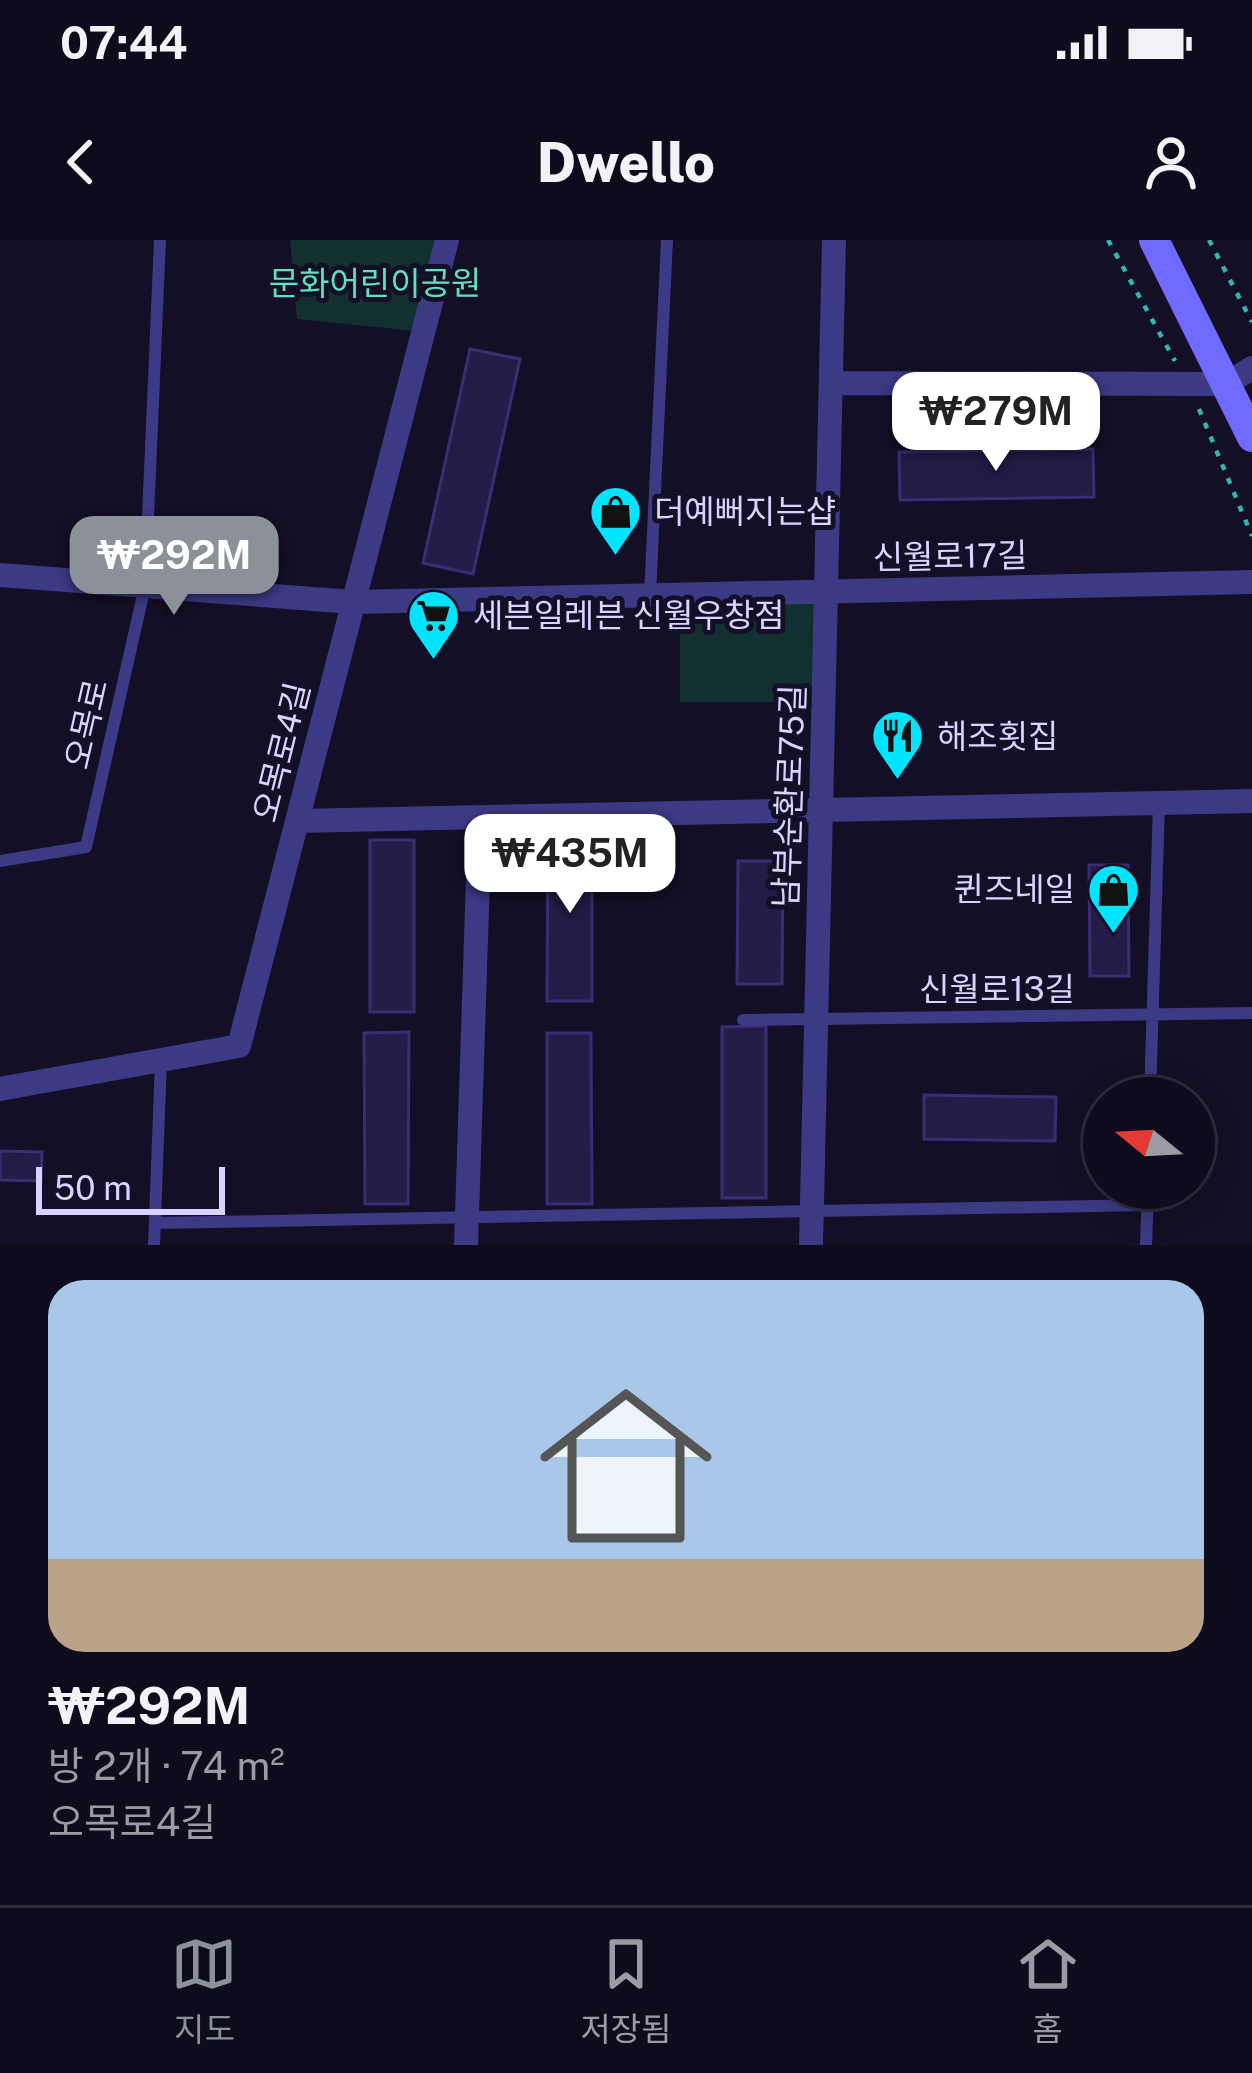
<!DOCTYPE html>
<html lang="ko">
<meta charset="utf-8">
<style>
:root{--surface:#0e0b1c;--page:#171425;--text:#f1f3f6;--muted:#9b9ba3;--line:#2e2b3b;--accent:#8c9099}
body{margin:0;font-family:"Public Sans","Noto Sans KR",sans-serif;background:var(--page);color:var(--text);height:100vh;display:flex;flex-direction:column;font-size:45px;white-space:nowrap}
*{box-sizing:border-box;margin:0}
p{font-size:39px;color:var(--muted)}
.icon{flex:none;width:66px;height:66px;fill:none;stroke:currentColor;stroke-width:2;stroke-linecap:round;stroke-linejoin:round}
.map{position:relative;height:1005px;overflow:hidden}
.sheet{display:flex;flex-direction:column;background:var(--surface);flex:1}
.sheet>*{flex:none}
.needle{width:78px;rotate:288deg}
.buttons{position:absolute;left:1083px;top:837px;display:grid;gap:24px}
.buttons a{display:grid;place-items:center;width:132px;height:132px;border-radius:50%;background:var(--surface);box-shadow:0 6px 30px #0003,0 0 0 3px var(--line);font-size:60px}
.scale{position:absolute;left:36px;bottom:30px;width:189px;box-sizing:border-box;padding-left:12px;border:6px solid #d9d4ff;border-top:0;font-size:33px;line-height:42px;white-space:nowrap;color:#d9d4ff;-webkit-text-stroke:9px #130f26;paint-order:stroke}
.price{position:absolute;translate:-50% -102px;padding:0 27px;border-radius:24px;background:#fff;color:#222;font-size:39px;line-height:78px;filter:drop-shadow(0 3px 6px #0008)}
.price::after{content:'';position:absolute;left:50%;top:72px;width:36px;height:27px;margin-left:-18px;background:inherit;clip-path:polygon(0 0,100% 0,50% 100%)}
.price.selected{background:var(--accent);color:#fff}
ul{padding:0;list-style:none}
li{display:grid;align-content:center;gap:24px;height:636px;padding:0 48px}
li+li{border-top:3px solid var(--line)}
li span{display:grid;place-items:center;height:372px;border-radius:36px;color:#555}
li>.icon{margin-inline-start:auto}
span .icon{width:216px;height:216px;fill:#fffc;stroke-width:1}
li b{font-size:51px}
.status{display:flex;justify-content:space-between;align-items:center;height:84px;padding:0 60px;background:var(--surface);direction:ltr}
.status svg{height:33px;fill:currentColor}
header{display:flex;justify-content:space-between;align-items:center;height:156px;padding:0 48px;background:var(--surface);font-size:54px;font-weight:800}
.tab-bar{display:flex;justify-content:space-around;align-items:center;height:168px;border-top:3px solid var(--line);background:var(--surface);font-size:33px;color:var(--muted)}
.tab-bar a{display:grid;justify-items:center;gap:6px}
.tab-bar .selected{color:var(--accent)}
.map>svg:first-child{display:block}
.green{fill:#12302f}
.building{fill:#241b47;stroke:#3b2d73;stroke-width:3}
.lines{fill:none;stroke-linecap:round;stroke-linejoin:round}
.path{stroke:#2fb8b0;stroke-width:4.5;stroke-dasharray:6 9;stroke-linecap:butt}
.service{stroke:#3d3a85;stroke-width:12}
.minor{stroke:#3d3a85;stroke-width:24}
.secondary{stroke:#6f6bff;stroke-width:30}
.labels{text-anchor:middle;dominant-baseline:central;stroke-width:10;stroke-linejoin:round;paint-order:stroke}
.park-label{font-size:33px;fill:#5fe0c0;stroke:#130f26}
.poi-label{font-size:33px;fill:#d9d4ff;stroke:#130f26;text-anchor:start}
.street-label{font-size:33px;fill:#d9d4ff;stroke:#130f26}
</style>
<div class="status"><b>07:44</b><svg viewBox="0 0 49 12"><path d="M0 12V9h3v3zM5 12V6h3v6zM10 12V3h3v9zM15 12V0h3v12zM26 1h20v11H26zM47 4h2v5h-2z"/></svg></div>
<header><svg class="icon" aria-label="back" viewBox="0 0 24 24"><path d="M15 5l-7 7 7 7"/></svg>Dwello<svg class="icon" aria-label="person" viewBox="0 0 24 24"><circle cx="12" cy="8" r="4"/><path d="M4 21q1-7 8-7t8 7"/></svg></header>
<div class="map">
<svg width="1252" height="1005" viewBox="0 0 1252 1005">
<rect width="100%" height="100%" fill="#130f26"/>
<path class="green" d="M290,0h148l-23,91 -118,-12z
M680,356h142v106h-142z"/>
<path class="building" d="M470,109l50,10 -47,215 -50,-11z
M1093,209l1,48 -194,3 -1,-48z
M548,590h44v171h-45z
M370,600h44v172h-44z
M738,621h45l-1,123h-45z
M1089,625h39l1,111h-39z
M766,786v172h-44v-171z
M409,792l-1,172h-43l-1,-171z
M547,793h44l1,171h-45z
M924,855l132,2 -1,44 -131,-2z
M0,911l42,1 -1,29 -41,-1z"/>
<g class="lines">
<path class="path" d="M1108,0l67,121
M1209,0l43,82
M1199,169l53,127"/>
<path class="service" d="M650,355l17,-355
M0,621l86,-14 59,-261 15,-346
M743,780l509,-7
M1150,858l9,-295
M155,983l992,-18
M154,1005l7,-184
M1146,1005l2,-57"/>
<path class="minor" d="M832,143l394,1 26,-16
M0,335l353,27 899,-20
M297,581l955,-20
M0,849l239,-43 208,-806
M466,1005l14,-428
M811,1005l23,-1005"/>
<path class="secondary" d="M1154,0l98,197"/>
</g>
<defs>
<symbol id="shop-pin" viewBox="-11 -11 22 30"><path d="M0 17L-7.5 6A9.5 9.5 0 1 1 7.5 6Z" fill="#00e5ff" stroke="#130f26"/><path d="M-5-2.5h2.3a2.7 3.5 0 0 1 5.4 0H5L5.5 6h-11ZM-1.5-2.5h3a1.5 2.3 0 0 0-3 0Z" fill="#111"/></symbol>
<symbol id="supermarket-pin" viewBox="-11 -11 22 30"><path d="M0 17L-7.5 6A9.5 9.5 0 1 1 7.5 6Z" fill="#00e5ff" stroke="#130f26"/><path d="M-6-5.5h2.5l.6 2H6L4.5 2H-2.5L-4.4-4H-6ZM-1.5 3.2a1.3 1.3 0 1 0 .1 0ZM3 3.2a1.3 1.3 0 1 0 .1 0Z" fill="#111"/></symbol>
<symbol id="restaurant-pin" viewBox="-11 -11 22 30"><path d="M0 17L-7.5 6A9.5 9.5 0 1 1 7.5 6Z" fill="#00e5ff" stroke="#130f26"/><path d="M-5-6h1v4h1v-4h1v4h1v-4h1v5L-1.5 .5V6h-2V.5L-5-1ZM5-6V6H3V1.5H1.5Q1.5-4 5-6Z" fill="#111"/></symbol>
</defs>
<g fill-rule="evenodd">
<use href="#shop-pin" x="586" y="242" width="59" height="81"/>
<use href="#supermarket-pin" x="404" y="346" width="59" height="81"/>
<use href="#restaurant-pin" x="868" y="466" width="59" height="81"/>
<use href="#shop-pin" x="1084" y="620" width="59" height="81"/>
</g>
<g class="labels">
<g class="park-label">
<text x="375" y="43">문화어린이공원</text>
</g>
<g class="poi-label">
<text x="654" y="271">더예뻐지는샵</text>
<text x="473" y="375">세븐일레븐 신월우창점</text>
<text x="937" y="496">해조횟집</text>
<text x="1075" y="649" text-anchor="end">퀸즈네일</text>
</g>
<g class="street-label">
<text transform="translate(950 316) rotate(-1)">신월로17길</text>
<text transform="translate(86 484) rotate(-77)">오목로</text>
<text transform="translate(281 512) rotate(-76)">오목로4길</text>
<text transform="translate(789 556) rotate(-88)">남부순환로75길</text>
<text x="997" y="749">신월로13길</text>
</g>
</g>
</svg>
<div class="buttons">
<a><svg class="needle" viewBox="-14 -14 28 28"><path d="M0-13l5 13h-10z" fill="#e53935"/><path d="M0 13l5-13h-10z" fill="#9b9ba3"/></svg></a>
</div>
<div class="scale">50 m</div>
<b class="price" style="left:996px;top:234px">₩279M</b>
<b class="price selected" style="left:174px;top:378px">₩292M</b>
<b class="price" style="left:570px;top:676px">₩435M</b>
</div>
<section class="sheet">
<ul>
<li><span style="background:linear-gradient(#a9c7e8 75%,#b9a48a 0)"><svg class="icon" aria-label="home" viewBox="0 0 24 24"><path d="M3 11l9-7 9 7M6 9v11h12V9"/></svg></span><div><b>₩292M</b><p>방 2개 · 74 m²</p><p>오목로4길</p></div></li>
</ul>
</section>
<nav class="tab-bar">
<a class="selected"><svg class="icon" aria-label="map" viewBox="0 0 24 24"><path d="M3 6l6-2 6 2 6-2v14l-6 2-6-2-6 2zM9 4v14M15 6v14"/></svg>지도</a>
<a><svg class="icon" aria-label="saved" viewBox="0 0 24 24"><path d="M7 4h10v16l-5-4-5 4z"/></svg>저장됨</a>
<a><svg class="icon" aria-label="home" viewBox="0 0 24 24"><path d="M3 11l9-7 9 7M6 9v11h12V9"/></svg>홈</a>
</nav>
